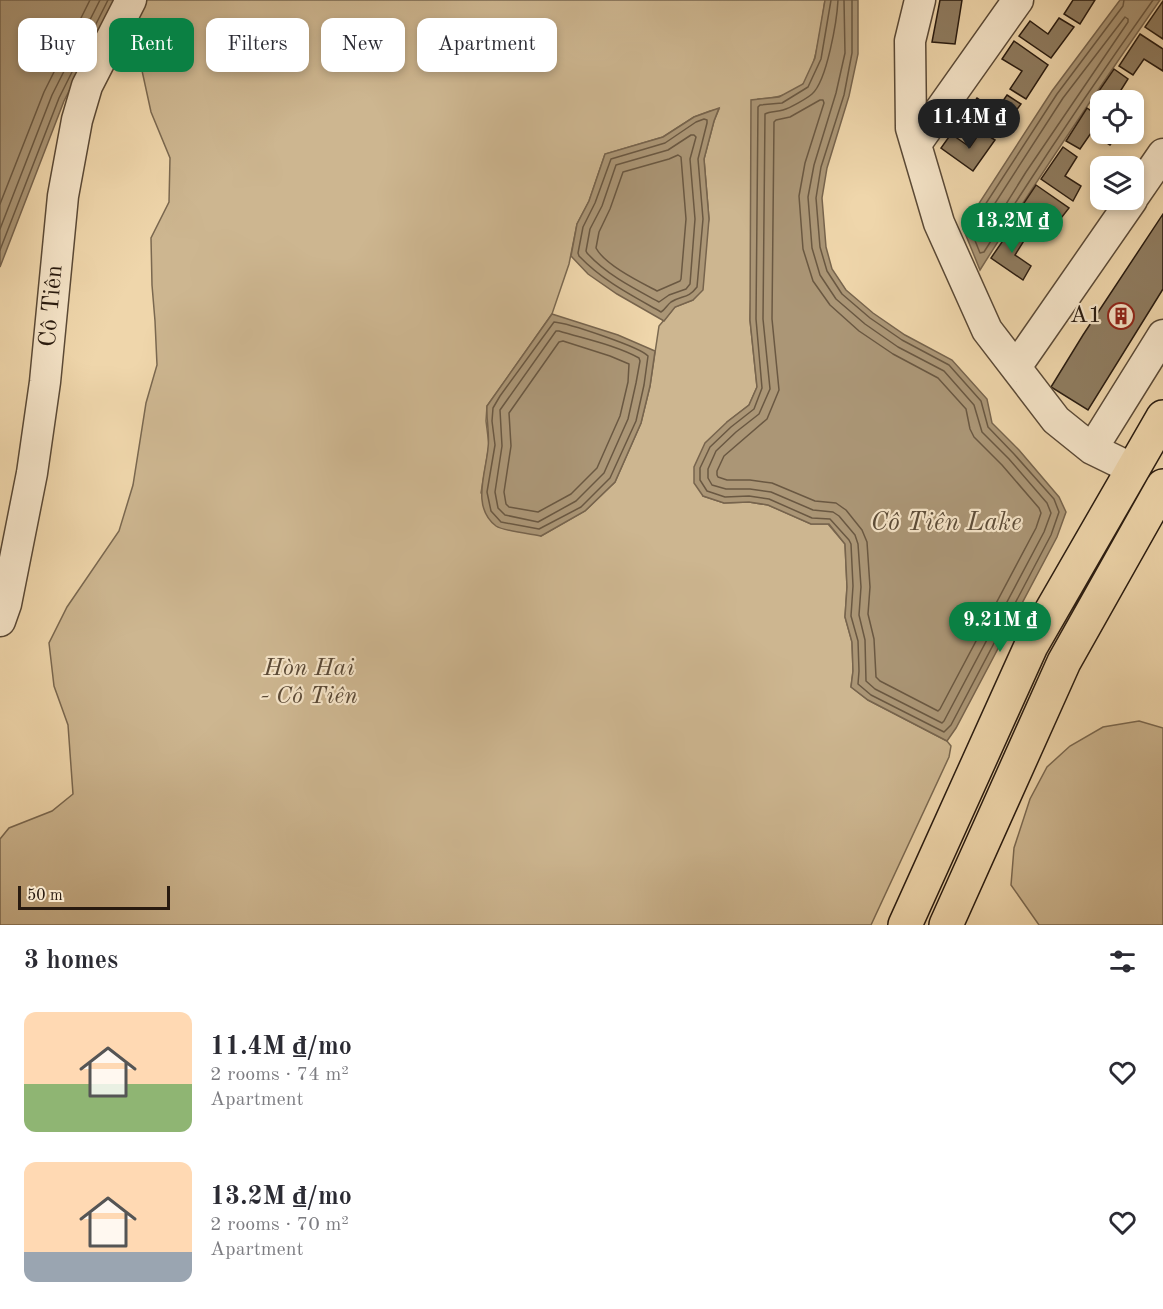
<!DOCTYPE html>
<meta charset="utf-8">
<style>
:root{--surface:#fff;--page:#f2f2f3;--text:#2b2b33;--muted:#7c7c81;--accent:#0b8043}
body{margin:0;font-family:"Old Standard TT",serif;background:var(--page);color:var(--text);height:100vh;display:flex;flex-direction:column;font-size:22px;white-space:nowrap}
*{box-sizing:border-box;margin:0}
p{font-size:20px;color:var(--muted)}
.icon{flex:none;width:33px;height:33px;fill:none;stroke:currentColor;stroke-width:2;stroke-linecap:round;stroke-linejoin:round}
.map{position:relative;height:925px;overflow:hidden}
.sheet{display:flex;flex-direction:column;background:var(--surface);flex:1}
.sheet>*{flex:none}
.hud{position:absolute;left:18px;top:18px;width:600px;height:54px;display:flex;gap:12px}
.controls{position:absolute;left:1090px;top:90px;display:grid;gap:12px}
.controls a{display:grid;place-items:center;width:54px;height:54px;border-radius:12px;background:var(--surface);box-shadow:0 3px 9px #0003;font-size:30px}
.scale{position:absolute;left:18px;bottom:15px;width:152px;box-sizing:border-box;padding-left:6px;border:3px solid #281a0f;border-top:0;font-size:16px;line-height:21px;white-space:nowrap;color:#281a0f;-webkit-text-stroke:4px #f5e4c8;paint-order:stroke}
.price{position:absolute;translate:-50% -51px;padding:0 14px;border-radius:21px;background:var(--accent);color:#fff;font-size:20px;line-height:39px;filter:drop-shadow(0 2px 3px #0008)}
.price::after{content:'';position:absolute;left:50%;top:36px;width:18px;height:14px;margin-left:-9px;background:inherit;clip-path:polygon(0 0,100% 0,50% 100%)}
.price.on{background:#222;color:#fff}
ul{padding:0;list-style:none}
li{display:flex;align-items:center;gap:18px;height:150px;padding:0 24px}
li span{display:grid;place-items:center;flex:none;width:168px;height:120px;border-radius:12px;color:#555}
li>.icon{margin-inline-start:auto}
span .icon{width:72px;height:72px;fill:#fffc;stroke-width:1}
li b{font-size:26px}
h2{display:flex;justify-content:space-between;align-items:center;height:72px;padding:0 24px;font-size:26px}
.pill{padding:0 21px;border-radius:12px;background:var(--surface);box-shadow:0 3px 9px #0003;font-size:21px;line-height:54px}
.pill.on{background:var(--accent);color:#fff}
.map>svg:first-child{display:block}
.green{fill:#cdb690;stroke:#7a6850;stroke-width:1.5;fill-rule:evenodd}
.water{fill:#ab9676;stroke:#77644d;stroke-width:1.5}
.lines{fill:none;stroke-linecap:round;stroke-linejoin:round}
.shore{stroke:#6a5842;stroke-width:1.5}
.building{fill:#8f7c60;stroke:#281a0f;stroke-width:1.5}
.minor-casing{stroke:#5a4936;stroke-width:33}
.major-casing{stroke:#281a0f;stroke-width:36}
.minor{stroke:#f5e4c8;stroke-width:30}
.major{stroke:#efd6ab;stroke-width:33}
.labels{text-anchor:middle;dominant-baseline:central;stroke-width:4.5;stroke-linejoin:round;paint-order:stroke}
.street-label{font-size:24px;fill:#281a0f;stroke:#f5e4c8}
.poi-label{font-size:24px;fill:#281a0f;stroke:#f5e4c8;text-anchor:end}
.park-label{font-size:24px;font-style:italic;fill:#5a4936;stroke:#f5e4c8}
.water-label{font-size:26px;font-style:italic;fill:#5c4c38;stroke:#f5e4c8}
</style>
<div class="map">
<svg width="1163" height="925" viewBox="0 0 1163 925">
<rect width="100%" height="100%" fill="#efd6ab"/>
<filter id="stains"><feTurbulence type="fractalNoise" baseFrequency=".00333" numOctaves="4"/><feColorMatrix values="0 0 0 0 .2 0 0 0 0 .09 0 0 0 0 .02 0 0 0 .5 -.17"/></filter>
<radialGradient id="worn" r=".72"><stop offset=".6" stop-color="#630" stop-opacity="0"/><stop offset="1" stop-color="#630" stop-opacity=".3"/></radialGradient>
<path class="green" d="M146,0h679c-3,19 -9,73 -23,85 -13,11 -28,13 -44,14l-8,221 7,67 -8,18 -22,17 -24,74 21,7 25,-1 19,3 43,19h17l17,20 2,43 -2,30 7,25 1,29 -2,16 17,13 79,41 4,5 -2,11 -78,168h-871v-86l9,-11 43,-17 21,-17 -5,-69 -14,-39 -5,-43 18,-36 52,-76 14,-46 13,-82 11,-38 -2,-44 -3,-36 -1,-47 18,-36 1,-44 -19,-46 -10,-46 -8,-19v-26zM719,109l-5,12 -10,38 5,60 -16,81 -18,7 -16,19 -9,60 -9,37 -26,59 -30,29 -44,25 -60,-43 8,-48 -3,-24 1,-15 65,-92 17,-50 8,-40 12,-23 16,-47 58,-17 31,-20 16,-6z
M1139,721l24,7v197h-124l-28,-40 3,-37 16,-49 17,-32 23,-21 33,-19z"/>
<path class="water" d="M0,0h115l-51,101 -64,166z
M825,0h33v54l-9,42 -22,72 -5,30 4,49 6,22 14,21 27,23 32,22 47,25 35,39 5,24 27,27 40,47 7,15 -9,25 -101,191 -9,13 -79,-41 -17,-13 2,-16 -1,-29 -7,-25 2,-30 -2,-43 -16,-20h-18l-43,-19 -19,-3 -25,1 -21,-7 -9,-13v-16l11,-24 22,-21 22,-17 8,-18 -7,-67 1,-220 28,-3 24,-13 12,-26z
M1120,0h40c-62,89 -122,178 -180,270l-17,-42 89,-137z
M719,108l-5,13 -10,38 5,60 -6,71 -10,10 -18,7 -11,14 -47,-27 -29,-20 -17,-18 6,-32 12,-23 16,-47 58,-17 31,-20z
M552,314l66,21 37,16 -5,35 -9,37 -26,59 -30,29 -44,25c-10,-2 -38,-5 -45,-10 -25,-19 -10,-53 -8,-78 2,-14 -2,-28 -1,-42z"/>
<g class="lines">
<path class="shore" d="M831,0l-10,59 -13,28 -26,16 -22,2 -2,2 -2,212 6,69 -8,21 -23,18 -21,20 -10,21v12l7,11 18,6 24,-1 20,3 43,19 18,1 19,21 2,4 2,42 -2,30 7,25 1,30 -1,13 13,11 73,37 7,-7 100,-190 8,-23 -5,-13 -40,-45 -26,-27 -7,-26 -32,-36 -47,-25 -32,-22 -28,-24 -15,-23 -7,-24 -4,-49 5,-31 23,-72 8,-42v-53
M838,0c-1,20 -11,81 -26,94 -6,5 -22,14 -29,16 -6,2 -13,1 -18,4l-2,205 7,70 -11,25 -23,18 -20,19 -8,18v9l4,7 14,4h24l21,3 42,18 20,2 6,4 16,19 3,9 3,43 -2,28 6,25 1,41 9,8 67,34 2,-2 100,-189 7,-19 -4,-10 -38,-44 -27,-27 -8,-27 -30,-34 -46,-24 -33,-23 -29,-25 -16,-24 -8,-27 -4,-51 6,-32 22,-72 9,-40 -1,-53
M1124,0l-1,6 -66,88 -87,134 10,25 4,-1c54,-86 110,-169 169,-252
M1125,17l3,2v3l-102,150 -40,64 -5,1 -2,-6v-3l84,-130z
M820,100h3l1,3 -19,60 -6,33 4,53 10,32 17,24 29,26 34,23 45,24 28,31 4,20 4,8 28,28 37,43 2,5 -5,15 -96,181 -2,2 -58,-30 -4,-4 -2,-38 -6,-25 2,-27 -3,-45 -5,-12 -16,-20 -10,-7 -21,-2 -43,-18 -22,-3h-23l-9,-3 -1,-2v-4l7,-15 43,-37 12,-29 -7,-71 2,-197 2,-2 14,-3z
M704,119l3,1v3l-9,36 5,60 -6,68c-9,12 -15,8 -26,15 -4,3 -6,8 -10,10 -30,-17 -58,-31 -82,-56l-1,-3 5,-26 12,-24 16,-44 54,-16 31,-21z
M691,135h3l2,2 -6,22 5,60 -5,65 -4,5 -17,6 -10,7c-26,-14 -52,-27 -72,-49l-1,-2 4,-22 12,-23 14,-41 52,-15z
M678,155l3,2 5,62 -5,60 -1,2 -23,10c-17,-9 -52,-26 -61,-43l3,-16 11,-23 13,-37 46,-13z
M0,204l44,-112 46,-92
M0,229l52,-134 48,-95
M0,250l59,-152 49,-98
M554,322c14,1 86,25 94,34l-4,29 -8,36 -26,57 -29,29 -42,22 -38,-7 -10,-11 -4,-19 8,-47 -3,-24 1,-13 7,-12z
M556,331h3c26,8 56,14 80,27l1,3 -4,22 -8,36 -24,54 -28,28 -38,21 -33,-7 -7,-7 -3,-16 7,-46 -2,-36z
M563,341l47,15 19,8 -1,18 -8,34 -23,52 -26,26 -33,18 -29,-5 -3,-3 -2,-12 7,-46 -2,-33 50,-71z"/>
</g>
<path class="building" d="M940,0h22l-7,44 -23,-2z
M1073,0h22l-15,24 -16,-10z
M1163,1v38l-18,-12z
M1059,18l15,9 -23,31 -32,-22 11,-15 18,13z
M1140,34l23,15v22l-19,-12 -11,16 -14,-9z
M1014,41l34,24 -22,34 -16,-10 12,-18 -20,-12z
M1114,69l14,10 -12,19 4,2h-19v8l-9,-7z
M1007,95l14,9 -23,31 -31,-23 10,-14 19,13z
M1087,108l14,10v16h17l-8,11 -19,-12 -11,16 -14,-8z
M981,131l14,9 -22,31 -32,-23 10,-14 19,13z
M1063,147l14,10 -12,19 16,10 -8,15 -32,-22z
M1036,185l33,23 -11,14 -18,-12 -11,16 -15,-8z
M1163,214v75l-75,121 -37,-23 32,-52z
M1013,226l14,10 -12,19 16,11 -8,14 -32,-22z"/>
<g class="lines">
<defs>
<path id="minor" d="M920,0l-10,41 1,87 28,95 48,107 69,90 36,29 41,20
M916,144l102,-144
M1134,196l29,-42
M1016,367l116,-167
M1092,449l71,-114
M0,621l6,-17 26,-131 13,-91 18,-186 14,-76 10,-34 44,-86"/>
<path id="major" d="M905,925l126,-279 132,-229
M946,925l118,-263 99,-176"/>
</defs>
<use href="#minor" class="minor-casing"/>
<use href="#major" class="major-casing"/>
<use href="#minor" class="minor"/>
<use href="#major" class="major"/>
</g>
<defs>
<symbol id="building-ring" viewBox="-11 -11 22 22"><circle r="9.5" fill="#f5e4c8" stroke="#8f2418" stroke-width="1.5"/><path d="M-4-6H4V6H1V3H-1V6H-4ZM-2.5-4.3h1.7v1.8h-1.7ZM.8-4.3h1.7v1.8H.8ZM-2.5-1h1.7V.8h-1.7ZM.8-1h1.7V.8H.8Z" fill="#8f2418"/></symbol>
</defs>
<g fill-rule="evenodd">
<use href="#building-ring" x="1106" y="301" width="30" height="30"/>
</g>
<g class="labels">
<g class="street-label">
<text transform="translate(52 306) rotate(-85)">Cô Tiên</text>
</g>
<g class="poi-label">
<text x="1102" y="316">A1</text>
</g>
<g class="park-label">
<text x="309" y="669">Hòn Hai<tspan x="309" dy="28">- Cô Tiên</tspan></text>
</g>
<g class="water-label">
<text x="946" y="523">Cô Tiên Lake</text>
</g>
</g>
<rect width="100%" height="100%" filter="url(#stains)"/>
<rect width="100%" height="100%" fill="url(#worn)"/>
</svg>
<div class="controls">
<a><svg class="icon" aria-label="locate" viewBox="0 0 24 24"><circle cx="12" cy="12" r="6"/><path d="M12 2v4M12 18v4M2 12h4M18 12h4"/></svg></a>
<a><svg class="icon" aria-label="layers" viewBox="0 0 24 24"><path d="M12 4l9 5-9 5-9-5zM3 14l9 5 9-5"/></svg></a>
</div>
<div class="scale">50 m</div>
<b class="price on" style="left:969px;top:150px">11.4M ₫</b>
<b class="price" style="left:1012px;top:254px">13.2M ₫</b>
<b class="price" style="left:1000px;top:653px">9.21M ₫</b>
<div class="hud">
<a class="pill">Buy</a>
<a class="pill on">Rent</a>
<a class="pill">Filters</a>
<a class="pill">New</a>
<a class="pill">Apartment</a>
</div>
</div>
<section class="sheet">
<h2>3 homes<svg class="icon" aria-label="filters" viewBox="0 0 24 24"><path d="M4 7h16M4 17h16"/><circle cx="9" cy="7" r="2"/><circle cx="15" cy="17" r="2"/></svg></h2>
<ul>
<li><span style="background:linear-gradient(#ffd9b3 60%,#8fb573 0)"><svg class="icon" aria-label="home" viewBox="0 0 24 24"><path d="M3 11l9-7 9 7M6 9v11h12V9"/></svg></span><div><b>11.4M ₫/mo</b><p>2 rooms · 74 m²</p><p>Apartment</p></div><svg class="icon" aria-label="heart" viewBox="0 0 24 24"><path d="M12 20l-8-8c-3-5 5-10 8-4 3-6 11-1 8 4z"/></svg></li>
<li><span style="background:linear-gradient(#ffd9b3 75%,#9aa5b1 0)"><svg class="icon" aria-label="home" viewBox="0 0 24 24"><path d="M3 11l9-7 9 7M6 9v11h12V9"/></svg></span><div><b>13.2M ₫/mo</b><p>2 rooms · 70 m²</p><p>Apartment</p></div><svg class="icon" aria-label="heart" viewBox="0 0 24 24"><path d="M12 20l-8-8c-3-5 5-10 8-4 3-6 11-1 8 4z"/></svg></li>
</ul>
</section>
